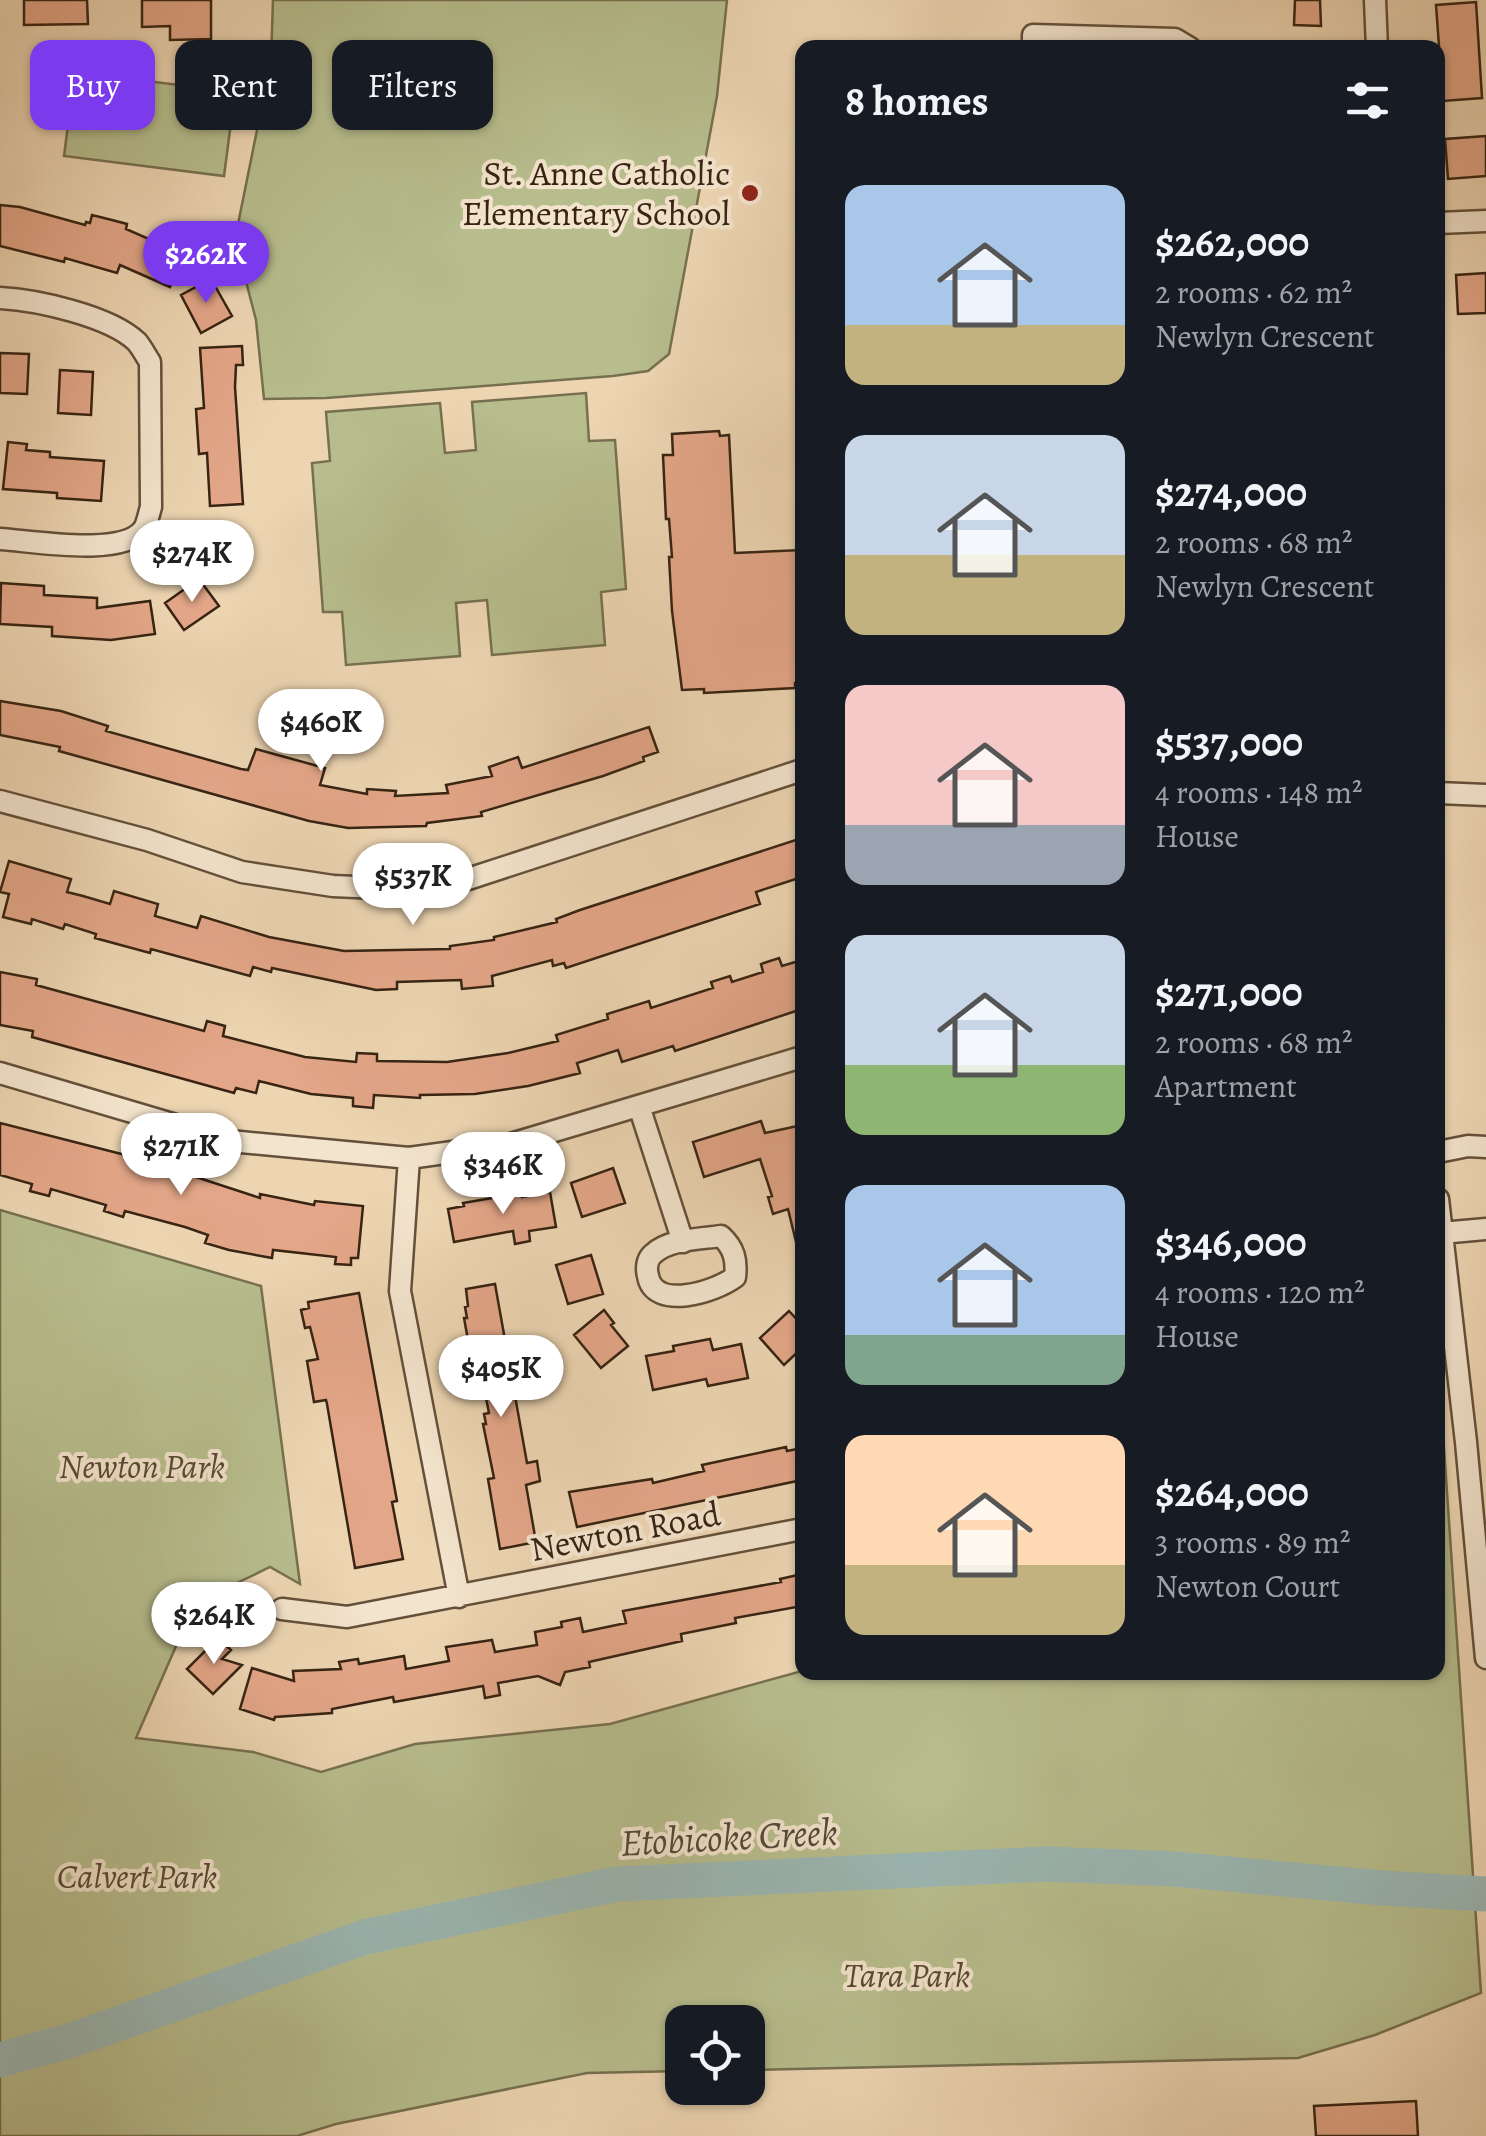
<!DOCTYPE html>
<meta charset="utf-8">
<style>
:root{--surface:#171b24;--page:#242831;--text:#f1f3f6;--muted:#9ea1a6;--accent:#7c3aed}
body{margin:0;font-family:Alegreya,serif;background:var(--page);color:var(--text);height:100vh;display:flex;flex-direction:column;font-size:38px;white-space:nowrap}
*{box-sizing:border-box;margin:0}
p{font-size:32px;color:var(--muted)}
.icon{flex:none;width:55px;height:55px;fill:none;stroke:currentColor;stroke-width:2;stroke-linecap:round;stroke-linejoin:round}
.map{position:relative;flex:1;overflow:hidden}
.panel{position:absolute;left:795px;top:40px;width:650px;height:1640px;display:flex;flex-direction:column;background:var(--surface);border-radius:20px;box-shadow:0 2px 8px #0004}
.panel>*{flex:none}
.top-card{position:absolute;left:30px;top:40px;width:615px;height:90px;display:flex;gap:20px}
.controls{position:absolute;left:665px;top:2005px;display:grid;gap:20px}
.controls a{display:grid;place-items:center;width:100px;height:100px;border-radius:20px;background:var(--surface);box-shadow:0 2px 8px #0004;font-size:50px}
.price{position:absolute;translate:-50% -85px;padding:0 22px;border-radius:35px;background:#fff;color:#222;font-size:32px;line-height:65px;filter:drop-shadow(0 2px 5px #0008)}
.price::after{content:'';position:absolute;left:50%;top:60px;width:30px;height:22px;margin-left:-15px;background:inherit;clip-path:polygon(0 0,100% 0,50% 100%)}
.price.on{background:var(--accent);color:#fff}
ul{padding:0;list-style:none}
li{display:flex;align-items:center;gap:30px;height:250px;padding:0 50px}
li span{display:grid;place-items:center;flex:none;width:280px;height:200px;border-radius:20px;color:#555}
li>.icon{margin-inline-start:auto}
span .icon{width:120px;height:120px;fill:#fffc;stroke-width:1}
li b{font-size:42px}
h2{display:flex;justify-content:space-between;align-items:center;height:120px;padding:0 50px;font-size:42px}
.tag{padding:0 35px;border-radius:20px;background:var(--surface);box-shadow:0 2px 8px #0004;font-size:35px;line-height:90px}
.tag.on{background:var(--accent);color:#fff}
.map>svg:first-child{display:block}
.green{fill:#b7bd8d;stroke:#777050;stroke-width:2.5}
.lines{fill:none;stroke-linecap:round;stroke-linejoin:round}
.river{stroke:#9bb7b3;stroke-width:35}
.building{fill:#e3a688;stroke:#372412;stroke-width:2.5}
.minor-casing{stroke:#64503a;stroke-width:25}
.minor{stroke:#f3e4cd;stroke-width:20}
.poi-dot{fill:#8f2418;stroke:#f3e4cd;stroke-width:4}
.labels{text-anchor:middle;dominant-baseline:central;stroke-width:8;stroke-linejoin:round;paint-order:stroke}
.poi-label{font-size:35px;fill:#372412;stroke:#f3e4cd;text-anchor:end}
.park-label{font-size:35px;font-style:italic;fill:#574a31;stroke:#f3e4cd}
.street-label{font-size:35px;fill:#372412;stroke:#f3e4cd}
.water-label{font-size:38px;font-style:italic;fill:#50493a;stroke:#f3e4cd}
</style>
<div class="map">
<svg width="1486" height="2136" viewBox="0 0 1486 2136">
<rect width="100%" height="100%" fill="#edd5b2"/>
<filter id="stains"><feTurbulence type="fractalNoise" baseFrequency=".002" numOctaves="4"/><feColorMatrix values="0 0 0 0 .2 0 0 0 0 .09 0 0 0 0 .02 0 0 0 .5 -.17"/></filter>
<radialGradient id="worn" r=".72"><stop offset=".6" stop-color="#630" stop-opacity="0"/><stop offset="1" stop-color="#630" stop-opacity=".3"/></radialGradient>
<path class="green" d="M273,0h454l-10,96 -48,258 -21,17 -35,5 -287,22 -62,1 -8,-79 -21,-81 36,-178z
M75,72l160,20 -11,84 -160,-20z
M586,393l3,48 26,-1 11,149 -25,3 4,53 -113,10 -5,-55 -31,3 4,53 -114,9 -4,-53h-19l-11,-149 18,-2 -4,-49 114,-9 5,50 31,-3 -4,-48z
M0,1210l261,76 39,298 -30,-17 -33,16 -9,44 -41,-6 -51,117 117,14 68,20 94,-28 195,-20 192,-53 636,1v-221l6,-3 37,545 -106,42 -77,23 -550,12v-48h-66v49l-95,2 -251,51 -39,12h-297z"/>
<g class="lines">
<path class="river" d="M0,2060l72,-20 293,-103 252,-53 430,-20 127,5 208,19 104,6"/>
</g>
<path class="building" d="M24,0h63l1,24 -64,1z
M142,0h69v39l-41,1v-14l-28,1z
M1295,0h25l1,26 -27,-1z
M1476,2l6,96 -39,3 -7,-96z
M1486,136v40l-38,3 -3,-40z
M0,205l20,2 65,18 1,-3 4,1 2,-8 20,5 15,4 -1,5 59,26 -15,32 -50,-22 -3,8 -52,-15 -1,4 -64,-16z
M1486,273v40l-28,1 -2,-39z
M211,279l21,37 -31,17 -20,-38z
M242,346l1,19h-7l-1,22 8,117 -33,2 -3,-53 -8,1 -3,-45 8,-1 -4,-60z
M0,353l29,1 -2,40 -27,-1z
M60,370l33,2 -2,43 -33,-2z
M719,431l1,5 9,-1 6,118 67,-3v133h-7v5l-91,5v-4l-22,1 -10,-79 -3,-54h3l-3,-38h-3l-3,-64h10l-1,-21z
M8,442l19,2 -1,6 24,2v5l54,4 -3,40 -44,-3v-5l-54,-4z
M215,523l30,12 -12,36 -30,-13z
M199,579l20,27 -35,24 -19,-27z
M1,583l43,3v9l53,3v10l53,-7 5,33 -44,6 -59,-4v-9l-52,-3z
M0,701l61,10 47,15 -2,5 135,38 7,1 8,-21 69,19 -5,17 47,9v-5l29,2 -1,5 53,-3 -2,-8 46,-9 -3,-9 29,-10 4,11 127,-41 9,25 -15,5 1,4 -41,15 -122,36 1,4 -55,7 -1,3 -78,2 -39,-7 -250,-70 1,-4 -60,-12z
M802,838v39l-46,15 4,12 -194,64 -2,-5 -11,3 -1,-6 -60,16 1,10 -31,3 -1,-9 -64,2v7l-21,1 -104,-22 -1,4 -18,-5 -3,9 -99,-27 -1,4 -55,-15 1,-4 -31,-10 -2,5 -31,-10 -1,5 -28,-7 6,-23 -9,-2 9,-31 62,18 -4,13 16,4 27,8 4,-13 44,13 -3,12 42,12 4,-12 68,21 75,14 106,-2v-3l44,-6v-3l63,-15 -1,-3 24,-9z
M779,958l3,8 20,-6v49l-127,42 -2,-5 -51,16 -4,-12 -41,13 3,10 -52,13 -53,8 -55,1v3l-46,-3 -1,13 -20,-2v-8l-42,-4 -52,-13 -3,12 -20,-5 -2,5 -202,-56 1,-6 -33,-6v-53l37,7 -1,6 168,46 3,-10 18,5 -2,10 82,21 51,5 1,-9 20,1v7l70,1 61,-9 50,-12 -2,-6 52,-16 -1,-5 42,-13 2,7 62,-20 -2,-6 19,-6 2,6 31,-10 -2,-8z
M761,1121l4,12 37,-8v125h-4l-10,-41 -15,5 -5,-17 4,-1 -12,-37 -56,18 -11,-35z
M0,1123l141,36 119,39v-4l54,11 1,-4 48,5 -5,52h-7v7l-16,-1 1,-7 -63,-7 -1,8 -43,-8 -24,-7 3,-8 -23,-8 -60,-16 -2,6 -19,-6 2,-6 -55,-16 -2,7 -19,-5 2,-7 -32,-9z
M613,1168l12,35 -43,14 -11,-34z
M550,1192l6,35 -27,4 1,10 -15,3 -2,-13 -59,11 -6,-33 16,-3 -1,-3 59,-10v4z
M591,1255l12,39 -35,10 -12,-39z
M495,1284l32,179 10,-2 3,20 -14,4 10,57 -36,7 -12,-70 6,-1 -11,-54h3l-2,-10 5,-1 -6,-30 -7,1 -12,-66h3l-2,-11 3,-1 -2,-17z
M359,1293l38,208 -5,1 11,57 -48,9 -28,-164 -1,-4 -12,2 -7,-41 11,-2 -8,-32 -5,1 -4,-18 8,-2 -1,-6z
M604,1310l10,13 -3,2 17,21 -27,22 -27,-33z
M789,1311l13,14v23l-18,17 -24,-27z
M710,1339l3,11 28,-6 7,34 -40,8 -2,-7 -53,11 -7,-34 28,-5 -1,-5z
M786,1447l1,4 15,-3v32l-225,47 -8,-35 83,-13 1,4 51,-12 -2,-6z
M802,1574v32l-67,12 1,5 -55,11 1,7 -93,21 1,5 -25,5 -5,13 -22,-9 -40,7 2,12 -15,3 -2,-12 -89,16 -1,-5 -61,12v4l-57,4 -1,3 -34,-11 12,-41 42,13 -1,-10 48,-2 -2,-7 19,-3 1,5 45,-8 2,13 43,-8 -3,-14 46,-7 3,12 42,-7 -2,-13 27,-5 -1,-5 19,-4 3,14 43,-9 -3,-12 158,-29 -1,-3z
M218,1638l13,12 -9,9 20,6 -29,29 -26,-25z
M1416,2101l2,35h-102l-2,-30z"/>
<g class="lines">
<defs>
<path id="minor" d="M1375,0l2,48
M1033,48v-13l142,4 15,9
M1438,223l48,-2
M0,298c37,2 110,18 137,44 5,6 9,14 13,20l1,145c-2,6 -4,18 -8,23 -22,27 -110,11 -143,9
M1438,793l48,2
M0,801l147,39 95,32 91,14 69,3 66,-10 334,-109
M0,1073l230,68 179,17 102,-14 291,-87
M639,1106l44,136
M1438,1152l30,-6 18,1
M409,1158l-9,133 59,306
M1438,1199l28,243 20,216
M1441,1233l45,-4
M721,1236c13,12 16,24 14,41 -20,15 -81,34 -87,-1 -2,-8 -1,-17 5,-22 15,-15 49,-15 68,-18z
M282,1609l65,8 455,-88"/>
</defs>
<use href="#minor" class="minor-casing"/>
<use href="#minor" class="minor"/>
</g>
<circle class="poi-dot" cx="750" cy="193" r="10"/>
<g class="labels">
<g class="poi-label">
<text x="730" y="173">St. Anne Catholic<tspan x="730" dy="40">Elementary School</tspan></text>
</g>
<g class="park-label">
<text x="142" y="1466">Newton Park</text>
<text x="137" y="1876">Calvert Park</text>
<text x="907" y="1975">Tara Park</text>
</g>
<g class="street-label">
<text transform="translate(625 1531) rotate(-11)">Newton Road</text>
</g>
<g class="water-label">
<text transform="translate(729 1837) rotate(-3)">Etobicoke Creek</text>
</g>
</g>
<rect width="100%" height="100%" filter="url(#stains)"/>
<rect width="100%" height="100%" fill="url(#worn)"/>
</svg>
<div class="controls">
<a><svg class="icon" aria-label="locate" viewBox="0 0 24 24"><circle cx="12" cy="12" r="6"/><path d="M12 2v4M12 18v4M2 12h4M18 12h4"/></svg></a>
</div>
<b class="price on" style="left:206px;top:306px">$262K</b>
<b class="price" style="left:192px;top:605px">$274K</b>
<b class="price" style="left:321px;top:774px">$460K</b>
<b class="price" style="left:413px;top:928px">$537K</b>
<b class="price" style="left:181px;top:1198px">$271K</b>
<b class="price" style="left:503px;top:1217px">$346K</b>
<b class="price" style="left:501px;top:1420px">$405K</b>
<b class="price" style="left:214px;top:1667px">$264K</b>
<div class="top-card">
<a class="tag on">Buy</a>
<a class="tag">Rent</a>
<a class="tag">Filters</a>
</div>
<section class="panel">
<h2>8 homes<svg class="icon" aria-label="filters" viewBox="0 0 24 24"><path d="M4 7h16M4 17h16"/><circle cx="9" cy="7" r="2"/><circle cx="15" cy="17" r="2"/></svg></h2>
<ul>
<li><span style="background:linear-gradient(#a9c7e8 70%,#c2b280 0)"><svg class="icon" aria-label="home" viewBox="0 0 24 24"><path d="M3 11l9-7 9 7M6 9v11h12V9"/></svg></span><div><b>$262,000</b><p>2 rooms · 62 m²</p><p>Newlyn Crescent</p></div></li>
<li><span style="background:linear-gradient(#c9d6e8 60%,#c2b280 0)"><svg class="icon" aria-label="home" viewBox="0 0 24 24"><path d="M3 11l9-7 9 7M6 9v11h12V9"/></svg></span><div><b>$274,000</b><p>2 rooms · 68 m²</p><p>Newlyn Crescent</p></div></li>
<li><span style="background:linear-gradient(#f6c9c9 70%,#9aa5b1 0)"><svg class="icon" aria-label="home" viewBox="0 0 24 24"><path d="M3 11l9-7 9 7M6 9v11h12V9"/></svg></span><div><b>$537,000</b><p>4 rooms · 148 m²</p><p>House</p></div></li>
<li><span style="background:linear-gradient(#c9d6e8 65%,#8fb573 0)"><svg class="icon" aria-label="home" viewBox="0 0 24 24"><path d="M3 11l9-7 9 7M6 9v11h12V9"/></svg></span><div><b>$271,000</b><p>2 rooms · 68 m²</p><p>Apartment</p></div></li>
<li><span style="background:linear-gradient(#a9c7e8 75%,#7fa58c 0)"><svg class="icon" aria-label="home" viewBox="0 0 24 24"><path d="M3 11l9-7 9 7M6 9v11h12V9"/></svg></span><div><b>$346,000</b><p>4 rooms · 120 m²</p><p>House</p></div></li>
<li><span style="background:linear-gradient(#ffd9b3 65%,#c2b280 0)"><svg class="icon" aria-label="home" viewBox="0 0 24 24"><path d="M3 11l9-7 9 7M6 9v11h12V9"/></svg></span><div><b>$264,000</b><p>3 rooms · 89 m²</p><p>Newton Court</p></div></li>
</ul>
</section>
</div>
